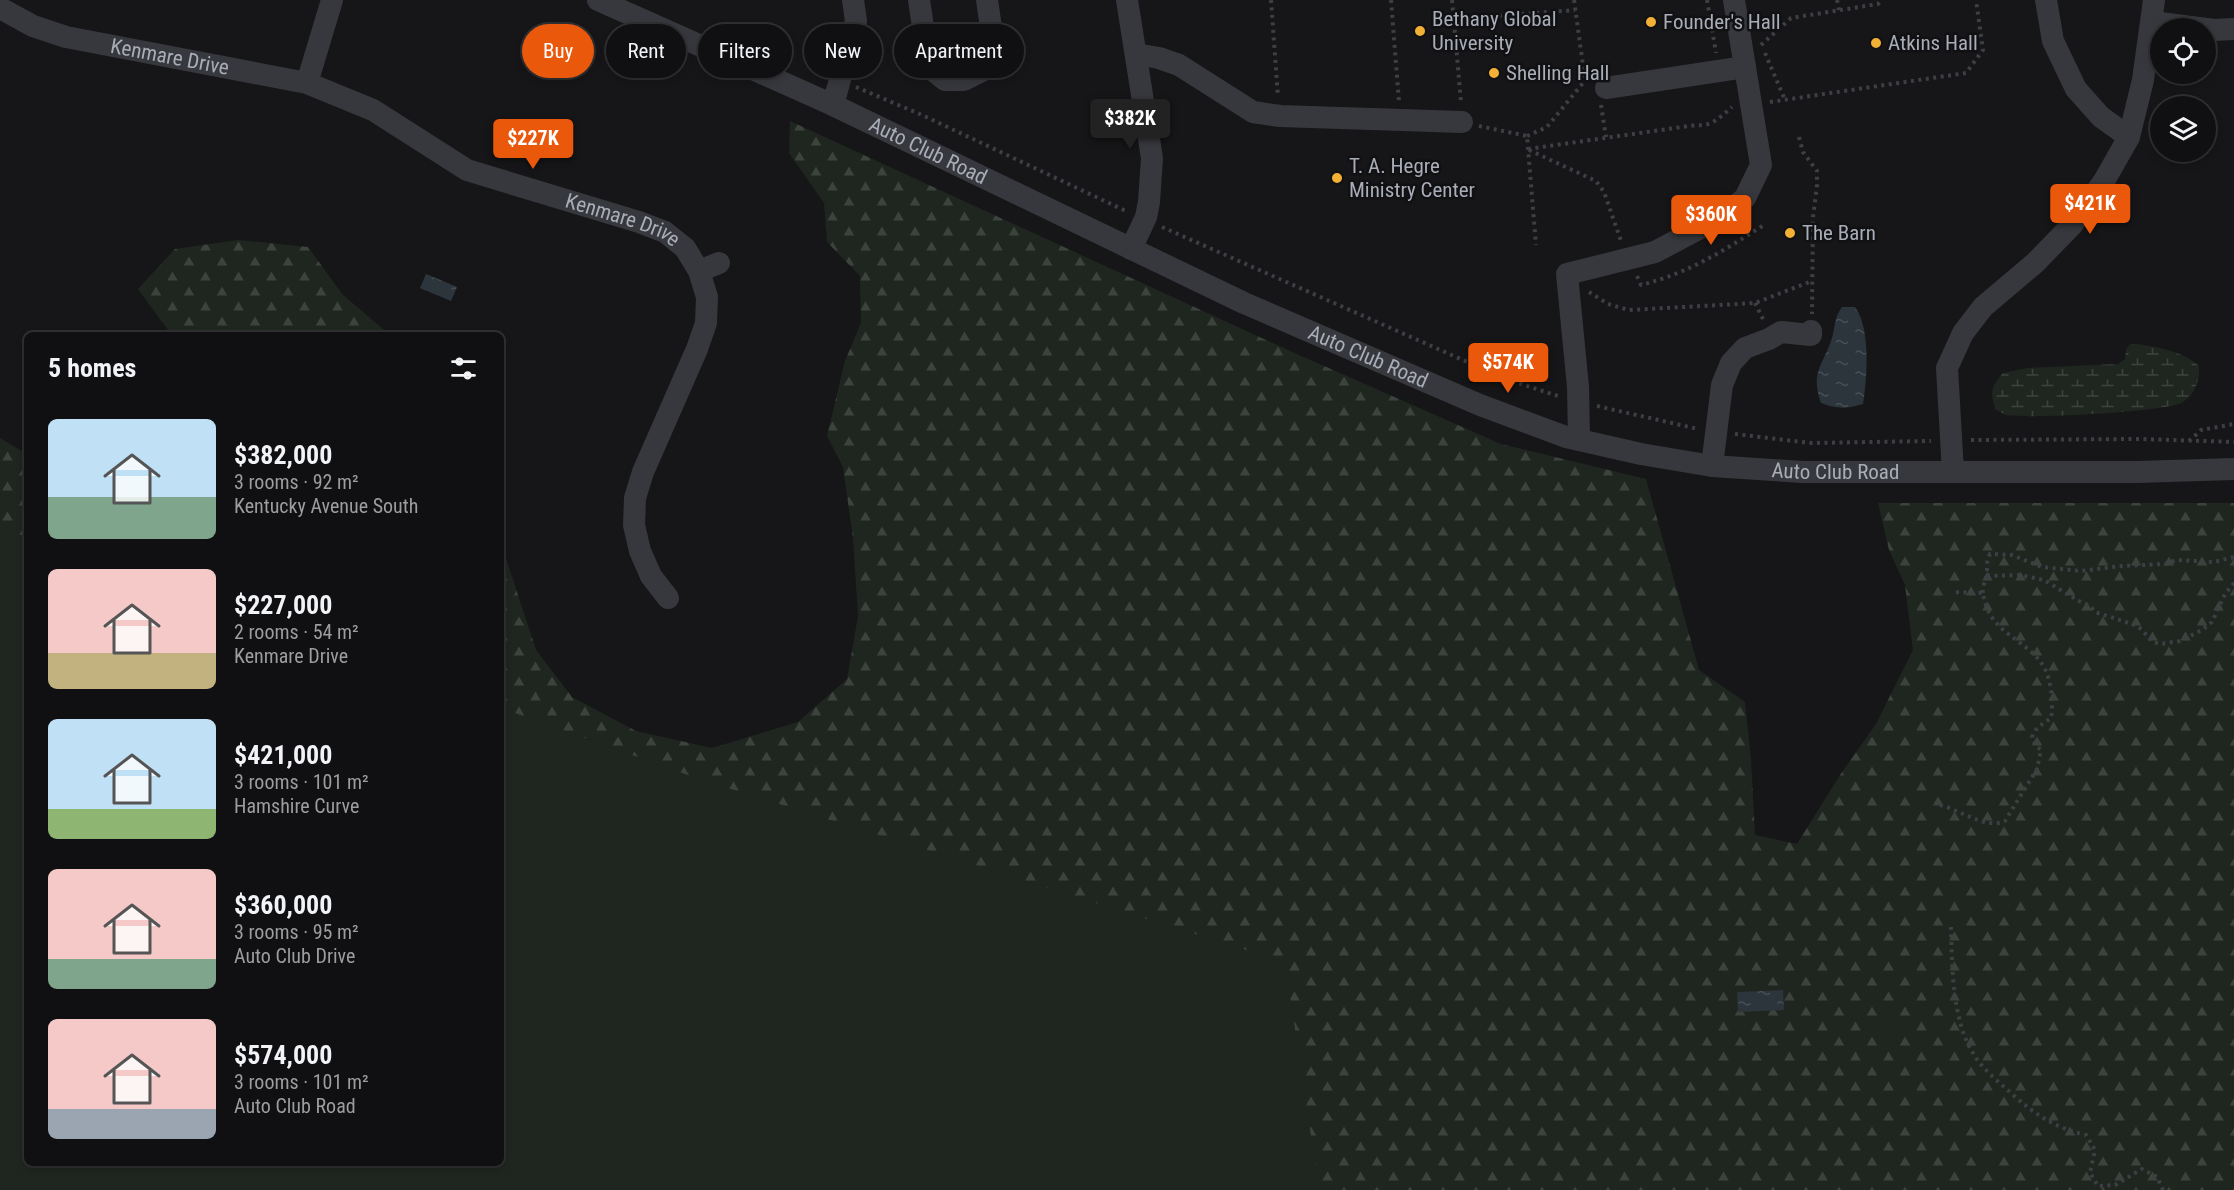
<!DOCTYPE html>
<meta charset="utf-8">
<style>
:root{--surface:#101012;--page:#19191b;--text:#f1f3f6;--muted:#9c9d9f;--line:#303032;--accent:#ea580c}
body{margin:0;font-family:"Roboto Condensed",sans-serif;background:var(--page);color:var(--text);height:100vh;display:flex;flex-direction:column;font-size:22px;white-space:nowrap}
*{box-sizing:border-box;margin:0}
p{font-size:20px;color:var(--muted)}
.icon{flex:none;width:33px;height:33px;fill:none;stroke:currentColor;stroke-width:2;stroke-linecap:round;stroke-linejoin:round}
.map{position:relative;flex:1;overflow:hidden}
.sheet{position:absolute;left:24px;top:332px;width:480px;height:834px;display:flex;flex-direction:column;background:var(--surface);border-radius:9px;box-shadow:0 3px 9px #0003,0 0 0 2px var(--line)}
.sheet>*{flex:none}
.guide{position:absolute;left:522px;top:24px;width:570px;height:54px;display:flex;gap:12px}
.tools{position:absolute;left:2150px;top:18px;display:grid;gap:12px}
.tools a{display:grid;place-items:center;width:66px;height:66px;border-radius:50%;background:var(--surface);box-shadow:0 3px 9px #0003,0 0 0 2px var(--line);font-size:30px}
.price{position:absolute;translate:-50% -51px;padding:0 14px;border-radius:6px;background:var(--accent);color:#fff;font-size:20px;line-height:39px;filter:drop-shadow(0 2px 3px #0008)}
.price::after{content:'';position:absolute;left:50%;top:36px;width:18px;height:14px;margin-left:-9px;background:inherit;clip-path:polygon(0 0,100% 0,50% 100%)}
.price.active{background:#222;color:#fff}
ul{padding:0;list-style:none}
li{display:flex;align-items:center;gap:18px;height:150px;padding:0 24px}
li span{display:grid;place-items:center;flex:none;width:168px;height:120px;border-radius:9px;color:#555}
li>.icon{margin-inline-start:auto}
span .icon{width:72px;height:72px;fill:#fffc;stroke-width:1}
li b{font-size:26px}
h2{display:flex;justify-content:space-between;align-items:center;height:72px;padding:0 24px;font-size:26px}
.tag{padding:0 21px;border-radius:27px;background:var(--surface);box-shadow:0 3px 9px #0003,0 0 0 2px var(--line);font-size:21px;line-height:54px}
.tag.active{background:var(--accent);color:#fff}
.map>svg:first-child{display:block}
.forest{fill:url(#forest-firs)}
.wetland{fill:url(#wetland-marsh)}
.park{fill:#1e261f}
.water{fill:url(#water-ripples)}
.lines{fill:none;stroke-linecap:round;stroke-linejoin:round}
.path{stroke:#3d3f44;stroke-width:4;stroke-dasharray:3 4.5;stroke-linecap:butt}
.minor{stroke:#37383d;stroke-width:22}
.poi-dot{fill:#f2b134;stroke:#111113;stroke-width:2}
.labels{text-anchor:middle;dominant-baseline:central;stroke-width:5;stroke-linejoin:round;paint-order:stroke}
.poi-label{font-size:21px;fill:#a8adb8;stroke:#111113;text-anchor:start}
.street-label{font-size:21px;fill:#a8adb8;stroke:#111113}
</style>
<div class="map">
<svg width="2234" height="1190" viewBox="0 0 2234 1190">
<defs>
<pattern id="forest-firs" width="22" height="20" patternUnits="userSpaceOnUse" patternTransform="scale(1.5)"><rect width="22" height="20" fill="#1e261f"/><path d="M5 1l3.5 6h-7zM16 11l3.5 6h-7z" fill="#3c433d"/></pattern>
<pattern id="wetland-marsh" width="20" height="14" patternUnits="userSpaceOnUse" patternTransform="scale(1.5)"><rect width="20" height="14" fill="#1e261f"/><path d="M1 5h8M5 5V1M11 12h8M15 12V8" fill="none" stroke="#3c433d"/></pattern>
<pattern id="water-ripples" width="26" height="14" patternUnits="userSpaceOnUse" patternTransform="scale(1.5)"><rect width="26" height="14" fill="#2c353c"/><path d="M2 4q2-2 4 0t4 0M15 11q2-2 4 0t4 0" fill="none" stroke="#485056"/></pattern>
</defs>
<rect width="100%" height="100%" fill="#161618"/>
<path class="forest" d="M790,121l500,230 211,93 145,35 53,191 46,32 6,57 4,76 42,9 43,-69 36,-51 37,-74 -8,-65 -16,-35 -11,-47h356v687h-1338l-395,-114v-533l35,107 36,47 64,34 76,17 86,-26 49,-43 11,-63 -5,-78 -10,-71 -16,-31 18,-75 16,-38 -1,-47 -33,-34 -3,-39 -35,-50z
M238,240l70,7 35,48 46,39h-218l-33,-45 37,-40z
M0,438l27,16v350l-27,-29z"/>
<path class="wetland" d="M2130,344c21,1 54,7 69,22 1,14 -4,28 -16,36 -15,10 -154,17 -176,13 -4,-1 -8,-4 -12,-6 -5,-18 -4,-22 8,-36l25,-5 90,-4 7,-5 1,-9z"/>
<path class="park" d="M0,528l27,9v625h474v-454l198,71 586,183 34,228h-1319z
M1898,1011v39h-18v-38z"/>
<path class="water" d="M426,274l31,13 -6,14 -31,-13z
M1842,307h13c16,21 12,72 8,97 -16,5 -27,5 -42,-1 -12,-33 5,-40 12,-69 3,-12 1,-15 9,-27z
M1783,990l1,20 -46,2 -1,-20z"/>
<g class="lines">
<path class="path" d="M1271,0l7,97
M1391,0l8,102
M1452,0l9,102
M1574,0l11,80
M1707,0l9,53
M1837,0l2,10
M1454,19l121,-9
M1761,45l30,-27 87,-14 3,-4
M1765,53l20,47
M856,87l66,28 206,97
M1770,102l196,-29 17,-23 -7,-50
M1601,105l5,32
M1479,126l48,10 9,109
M1527,136l20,-9 40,-49
M1799,137l4,15 14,19v14l-4,32 -1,97
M1528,149l168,-24c16,2 24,-8 36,-18
M1529,150l67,31 8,11 17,49
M1162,227l344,152 52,17
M1637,276l4,9c50,-13 80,-33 123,-60
M1589,292l19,12 21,6 126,-7 57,-22
M1755,303l9,18
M1597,406l101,23
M1735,434l76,9 120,-2
M1971,440l169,-1 94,3
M2189,441l12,-11 33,-6
M1987,576l33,-1 24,5 35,21 11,5 5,6 43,14 15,16 7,2 20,-3 22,-11 10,-8 13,-28 9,-11
M1983,593c-1,-8 3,-12 4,-19 0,-8 -1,-12 3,-20l22,1 30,12 39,4 40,-5 44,-2 11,-4 38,2 20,-5
M1940,805c20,5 47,25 65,16l32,-52 4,-19 -5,-4 -4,-9 5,-9 14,-10c3,-15 0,-38 -7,-51 -17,-29 -55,-32 -61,-74l-31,-1
M1951,927c1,39 1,93 22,126 9,16 25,28 38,40 23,21 44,35 75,42l9,15 -5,23 8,13 17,-1 27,-16 15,8 6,13"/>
<g class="minor">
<path id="s1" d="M598,0l235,105 411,198 236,102 86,32 75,17 71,12 91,6h333l98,-3"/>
<path d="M919,0l10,67 16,13h19l22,-11 8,-21 -7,-48"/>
<path d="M1127,0l25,158 -3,44 -3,15 -15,32"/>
<path id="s2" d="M0,8l33,18 33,11 241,46 66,27 94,60 172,52 26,10 20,16 14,23 8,26 -1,26 -9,26 -54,123 -8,26 -1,27 6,26 11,25 17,22"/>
<path d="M2152,22l62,8 20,-1"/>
<path d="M1136,54l23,4 20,7 74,47 27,4 182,6"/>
<path d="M307,83l25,-83"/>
<path d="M1606,88l139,-21"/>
<path d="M833,105l23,-84 -3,-21"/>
<path d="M2129,137l14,-57 11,-80"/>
<path d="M699,271l20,-8"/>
<path d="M1579,440l-1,-53 -11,-113 88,-22 66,-35 24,-19 16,-33 -27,-165"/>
<path d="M1712,466l10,-81 9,-22 14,-15 24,-9 12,-7 30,3v-4"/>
<path d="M1953,472l-6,-104 16,-35 20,-26 52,-44 37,-38 32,-44 25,-44 -28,-20 -25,-28 -23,-48 -7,-41"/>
</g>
</g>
<g class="poi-dot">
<circle cx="1651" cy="22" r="6"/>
<circle cx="1420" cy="31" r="6"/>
<circle cx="1876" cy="43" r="6"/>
<circle cx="1494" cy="73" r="6"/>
<circle cx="1337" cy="178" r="6"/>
<circle cx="1790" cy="233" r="6"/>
</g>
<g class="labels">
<g class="poi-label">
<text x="1432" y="19">Bethany Global<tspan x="1432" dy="24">University</tspan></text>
<text x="1663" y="22">Founder's Hall</text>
<text x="1888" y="43">Atkins Hall</text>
<text x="1506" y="73">Shelling Hall</text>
<text x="1349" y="166">T. A. Hegre<tspan x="1349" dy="24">Ministry Center</tspan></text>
<text x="1802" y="233">The Barn</text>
</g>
<g class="street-label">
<text stroke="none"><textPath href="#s2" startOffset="178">Kenmare Drive</textPath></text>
<text stroke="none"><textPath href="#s1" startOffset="363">Auto Club Road</textPath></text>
<text stroke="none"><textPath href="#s2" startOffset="664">Kenmare Drive</textPath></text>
<text stroke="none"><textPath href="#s1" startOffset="849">Auto Club Road</textPath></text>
<text stroke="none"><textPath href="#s1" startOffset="1335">Auto Club Road</textPath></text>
</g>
</g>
</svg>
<div class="tools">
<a><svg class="icon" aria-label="locate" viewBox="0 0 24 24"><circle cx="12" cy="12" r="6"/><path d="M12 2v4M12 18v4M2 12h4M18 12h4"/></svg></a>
<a><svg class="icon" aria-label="layers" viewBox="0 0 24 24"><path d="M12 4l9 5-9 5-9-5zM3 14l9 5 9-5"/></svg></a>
</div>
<b class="price active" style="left:1130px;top:150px">$382K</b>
<b class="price" style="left:533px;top:170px">$227K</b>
<b class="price" style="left:2090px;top:235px">$421K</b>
<b class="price" style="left:1711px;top:246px">$360K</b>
<b class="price" style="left:1508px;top:394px">$574K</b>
<div class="guide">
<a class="tag active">Buy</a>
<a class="tag">Rent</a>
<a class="tag">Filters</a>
<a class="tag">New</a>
<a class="tag">Apartment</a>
</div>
<section class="sheet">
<h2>5 homes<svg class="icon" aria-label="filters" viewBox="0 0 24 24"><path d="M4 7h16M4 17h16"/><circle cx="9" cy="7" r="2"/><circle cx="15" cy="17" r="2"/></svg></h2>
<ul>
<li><span style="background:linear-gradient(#bfe0f5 65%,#7fa58c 0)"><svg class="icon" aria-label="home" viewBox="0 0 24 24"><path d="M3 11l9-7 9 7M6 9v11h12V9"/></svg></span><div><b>$382,000</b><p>3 rooms · 92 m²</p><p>Kentucky Avenue South</p></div></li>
<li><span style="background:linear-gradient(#f6c9c9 70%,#c2b280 0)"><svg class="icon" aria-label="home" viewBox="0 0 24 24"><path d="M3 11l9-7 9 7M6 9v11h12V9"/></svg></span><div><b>$227,000</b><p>2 rooms · 54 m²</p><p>Kenmare Drive</p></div></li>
<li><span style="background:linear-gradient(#bfe0f5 75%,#8fb573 0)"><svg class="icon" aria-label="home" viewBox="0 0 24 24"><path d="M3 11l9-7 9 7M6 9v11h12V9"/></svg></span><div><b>$421,000</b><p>3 rooms · 101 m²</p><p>Hamshire Curve</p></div></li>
<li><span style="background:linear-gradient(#f6c9c9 75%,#7fa58c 0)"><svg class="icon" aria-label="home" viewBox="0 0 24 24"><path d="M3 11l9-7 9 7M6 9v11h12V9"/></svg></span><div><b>$360,000</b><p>3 rooms · 95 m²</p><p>Auto Club Drive</p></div></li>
<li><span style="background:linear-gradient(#f6c9c9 75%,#9aa5b1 0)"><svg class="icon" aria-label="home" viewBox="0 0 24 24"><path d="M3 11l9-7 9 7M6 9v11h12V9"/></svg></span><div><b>$574,000</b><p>3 rooms · 101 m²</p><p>Auto Club Road</p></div></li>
</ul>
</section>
</div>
